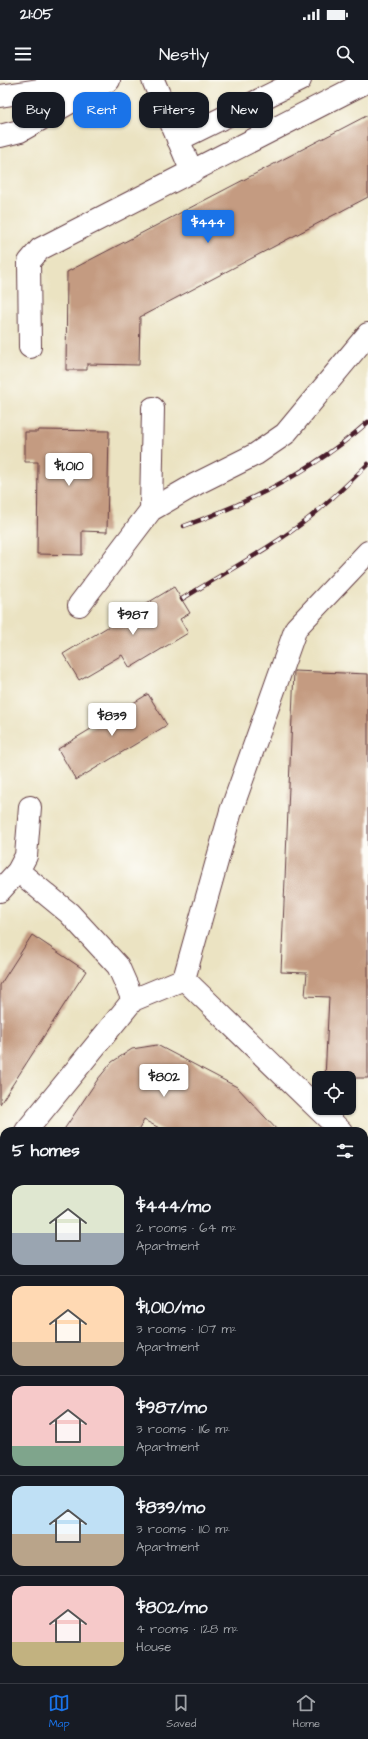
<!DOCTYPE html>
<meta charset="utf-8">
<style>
:root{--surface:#171b24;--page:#242831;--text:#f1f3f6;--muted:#9ea1a6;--line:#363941;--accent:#1a73e8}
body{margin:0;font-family:"Architects Daughter",sans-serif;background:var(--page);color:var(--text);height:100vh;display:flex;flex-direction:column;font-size:15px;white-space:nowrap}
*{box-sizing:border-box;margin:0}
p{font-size:13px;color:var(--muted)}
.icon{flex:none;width:22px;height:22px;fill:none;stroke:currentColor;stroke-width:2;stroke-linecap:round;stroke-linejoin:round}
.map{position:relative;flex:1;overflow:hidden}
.details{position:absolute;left:0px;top:1047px;width:368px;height:556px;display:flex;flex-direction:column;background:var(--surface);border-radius:12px 12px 0 0;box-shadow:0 1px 3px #0004}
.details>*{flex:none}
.guide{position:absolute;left:12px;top:12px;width:344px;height:36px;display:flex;gap:8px}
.controls{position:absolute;left:312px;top:991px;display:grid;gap:8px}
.controls a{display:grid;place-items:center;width:44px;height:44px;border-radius:8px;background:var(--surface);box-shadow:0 1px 3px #0004;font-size:20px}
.price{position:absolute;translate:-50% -34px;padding:0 9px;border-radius:4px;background:#fff;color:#222;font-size:13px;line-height:26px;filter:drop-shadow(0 1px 2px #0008)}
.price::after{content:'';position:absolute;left:50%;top:24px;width:12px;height:9px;margin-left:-6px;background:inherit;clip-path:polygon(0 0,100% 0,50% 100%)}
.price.current{background:var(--accent);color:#fff}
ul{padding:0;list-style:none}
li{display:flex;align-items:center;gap:12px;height:100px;padding:0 12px}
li+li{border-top:1px solid var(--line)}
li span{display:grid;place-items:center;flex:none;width:112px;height:80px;border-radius:12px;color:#555}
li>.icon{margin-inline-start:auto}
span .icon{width:48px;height:48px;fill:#fffc;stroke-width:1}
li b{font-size:17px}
h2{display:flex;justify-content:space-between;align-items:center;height:48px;padding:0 12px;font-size:17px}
.chip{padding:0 14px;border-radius:12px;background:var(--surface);box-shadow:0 1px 3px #0004;font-size:14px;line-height:36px}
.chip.current{background:var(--accent);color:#fff}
.status{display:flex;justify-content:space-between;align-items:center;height:28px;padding:0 20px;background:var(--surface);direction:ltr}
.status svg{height:11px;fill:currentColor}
header{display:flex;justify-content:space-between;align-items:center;height:52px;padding:0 12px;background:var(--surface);font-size:18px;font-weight:600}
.dock{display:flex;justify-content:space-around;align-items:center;height:56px;border-top:1px solid var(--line);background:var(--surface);font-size:11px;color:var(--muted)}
.dock a{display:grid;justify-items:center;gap:2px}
.dock .current{color:var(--accent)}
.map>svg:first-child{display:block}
.building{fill:#c49b81}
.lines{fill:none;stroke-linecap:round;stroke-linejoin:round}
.minor-casing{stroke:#623c42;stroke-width:24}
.minor{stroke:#fff;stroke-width:22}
.rail-casing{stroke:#4a1f2b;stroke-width:4.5}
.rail{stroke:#fdfcf7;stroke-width:3;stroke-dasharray:9;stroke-linecap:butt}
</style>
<div class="status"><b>21:05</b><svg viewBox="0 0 49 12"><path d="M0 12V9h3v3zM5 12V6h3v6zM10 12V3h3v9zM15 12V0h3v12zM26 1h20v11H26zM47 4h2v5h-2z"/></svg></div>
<header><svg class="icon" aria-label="menu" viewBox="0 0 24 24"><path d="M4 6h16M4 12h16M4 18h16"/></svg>Nestly<svg class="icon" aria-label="search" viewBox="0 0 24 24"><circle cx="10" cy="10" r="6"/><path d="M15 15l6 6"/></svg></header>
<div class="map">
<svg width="368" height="1603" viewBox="0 0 368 1603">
<rect width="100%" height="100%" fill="#fdfcf7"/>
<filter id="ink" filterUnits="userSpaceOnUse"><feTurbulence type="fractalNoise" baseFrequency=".025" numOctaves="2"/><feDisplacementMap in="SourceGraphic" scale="8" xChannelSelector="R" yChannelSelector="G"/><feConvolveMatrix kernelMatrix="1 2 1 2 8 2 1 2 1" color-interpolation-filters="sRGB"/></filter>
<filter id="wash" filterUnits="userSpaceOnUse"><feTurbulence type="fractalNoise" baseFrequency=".012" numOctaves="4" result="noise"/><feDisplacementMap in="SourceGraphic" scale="16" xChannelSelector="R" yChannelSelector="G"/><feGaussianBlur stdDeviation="0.9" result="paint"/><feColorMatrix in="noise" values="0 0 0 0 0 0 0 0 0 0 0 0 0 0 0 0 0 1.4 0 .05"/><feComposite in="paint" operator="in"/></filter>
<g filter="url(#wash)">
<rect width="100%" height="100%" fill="#ebe3c2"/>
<g id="blocks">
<path class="building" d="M368,35v82l-228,120 -1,48 -52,-1v6h-21l1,-98z
M39,350l70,1 -2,101 -25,-1v24l-45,-1 1,-92h-13v-30h13z
M174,507l16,26 -10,6 8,14 -58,35 -8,-13 -43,25 -16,-26z
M294,591l74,3v404h-43l4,-81 -24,-1 2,-23 -26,-1z
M148,614l19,31 -91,55 -18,-31z
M32,855l54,36 -86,133v-119z
M157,965l80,42 41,44h-113l-21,-11 -6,11h-75l35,-52 14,-17 20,-13z"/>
</g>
</g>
<g filter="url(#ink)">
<use href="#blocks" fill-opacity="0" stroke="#623c42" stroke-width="1"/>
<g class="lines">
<defs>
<path id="minor" d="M153,0l39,92
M0,16l97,-15
M0,56l20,-5 89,-51
M178,60l122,-60
M30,267l-1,-85 11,-13 328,-168
M151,430l2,-102
M79,525l72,-95 45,-26 60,-30 29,-20 83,-100
M18,791l51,42 49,53 15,34
M0,811l18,-20 8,-15 4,-49
M184,899l157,152
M26,1051l107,-131 51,-21 47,-168 65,-183 72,-76
M364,1074l4,4
M0,1093l4,-7
M0,1164l4,1
M364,1339l4,3
M0,1385l4,7
M0,1450l4,-2
M113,1599l2,4
M210,1603l4,-4"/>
</defs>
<use href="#minor" class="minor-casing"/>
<use href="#minor" class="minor"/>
<defs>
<path id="rail" d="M184,446c68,-24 130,-56 184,-104
M182,519c43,-27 88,-50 127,-81 21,-17 40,-35 59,-54"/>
</defs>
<use href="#rail" class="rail-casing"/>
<use href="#rail" class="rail"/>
</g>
</g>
</svg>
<div class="controls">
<a><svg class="icon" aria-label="locate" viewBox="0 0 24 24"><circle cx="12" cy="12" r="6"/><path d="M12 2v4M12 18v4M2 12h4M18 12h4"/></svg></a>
</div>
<b class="price current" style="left:208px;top:164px">$444</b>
<b class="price" style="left:69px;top:407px">$1,010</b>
<b class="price" style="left:133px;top:556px">$987</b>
<b class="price" style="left:112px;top:657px">$839</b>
<b class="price" style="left:164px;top:1018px">$802</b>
<div class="guide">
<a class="chip">Buy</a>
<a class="chip current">Rent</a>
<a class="chip">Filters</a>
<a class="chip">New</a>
</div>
<section class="details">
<h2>5 homes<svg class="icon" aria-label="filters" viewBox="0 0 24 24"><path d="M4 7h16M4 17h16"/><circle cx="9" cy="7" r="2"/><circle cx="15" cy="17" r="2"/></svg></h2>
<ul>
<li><span style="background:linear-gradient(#dfe7d0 60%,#9aa5b1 0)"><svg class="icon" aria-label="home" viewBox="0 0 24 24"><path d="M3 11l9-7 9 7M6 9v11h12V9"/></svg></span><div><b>$444/mo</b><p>2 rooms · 64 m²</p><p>Apartment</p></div></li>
<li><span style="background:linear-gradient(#ffd9b3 70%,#b9a48a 0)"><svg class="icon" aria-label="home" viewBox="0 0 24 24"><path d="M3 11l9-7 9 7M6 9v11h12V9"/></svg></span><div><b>$1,010/mo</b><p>3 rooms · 107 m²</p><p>Apartment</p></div></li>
<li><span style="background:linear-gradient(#f6c9c9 75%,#7fa58c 0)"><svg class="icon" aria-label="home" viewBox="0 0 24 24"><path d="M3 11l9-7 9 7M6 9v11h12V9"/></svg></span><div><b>$987/mo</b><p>3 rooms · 116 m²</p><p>Apartment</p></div></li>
<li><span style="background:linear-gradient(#bfe0f5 60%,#b9a48a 0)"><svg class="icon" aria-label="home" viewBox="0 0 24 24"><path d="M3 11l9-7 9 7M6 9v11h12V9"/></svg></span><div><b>$839/mo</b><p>3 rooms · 110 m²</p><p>Apartment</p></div></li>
<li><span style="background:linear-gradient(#f6c9c9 70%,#c2b280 0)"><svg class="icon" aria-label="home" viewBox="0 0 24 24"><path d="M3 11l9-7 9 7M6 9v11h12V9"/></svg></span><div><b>$802/mo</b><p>4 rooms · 128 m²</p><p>House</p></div></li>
</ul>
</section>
</div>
<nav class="dock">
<a class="current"><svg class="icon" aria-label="map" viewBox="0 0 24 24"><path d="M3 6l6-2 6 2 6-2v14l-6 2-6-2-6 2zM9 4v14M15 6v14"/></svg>Map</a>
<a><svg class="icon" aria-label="saved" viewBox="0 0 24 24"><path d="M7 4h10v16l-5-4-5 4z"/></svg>Saved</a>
<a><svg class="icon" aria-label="home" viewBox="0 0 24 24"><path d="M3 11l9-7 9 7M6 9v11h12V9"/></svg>Home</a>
</nav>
